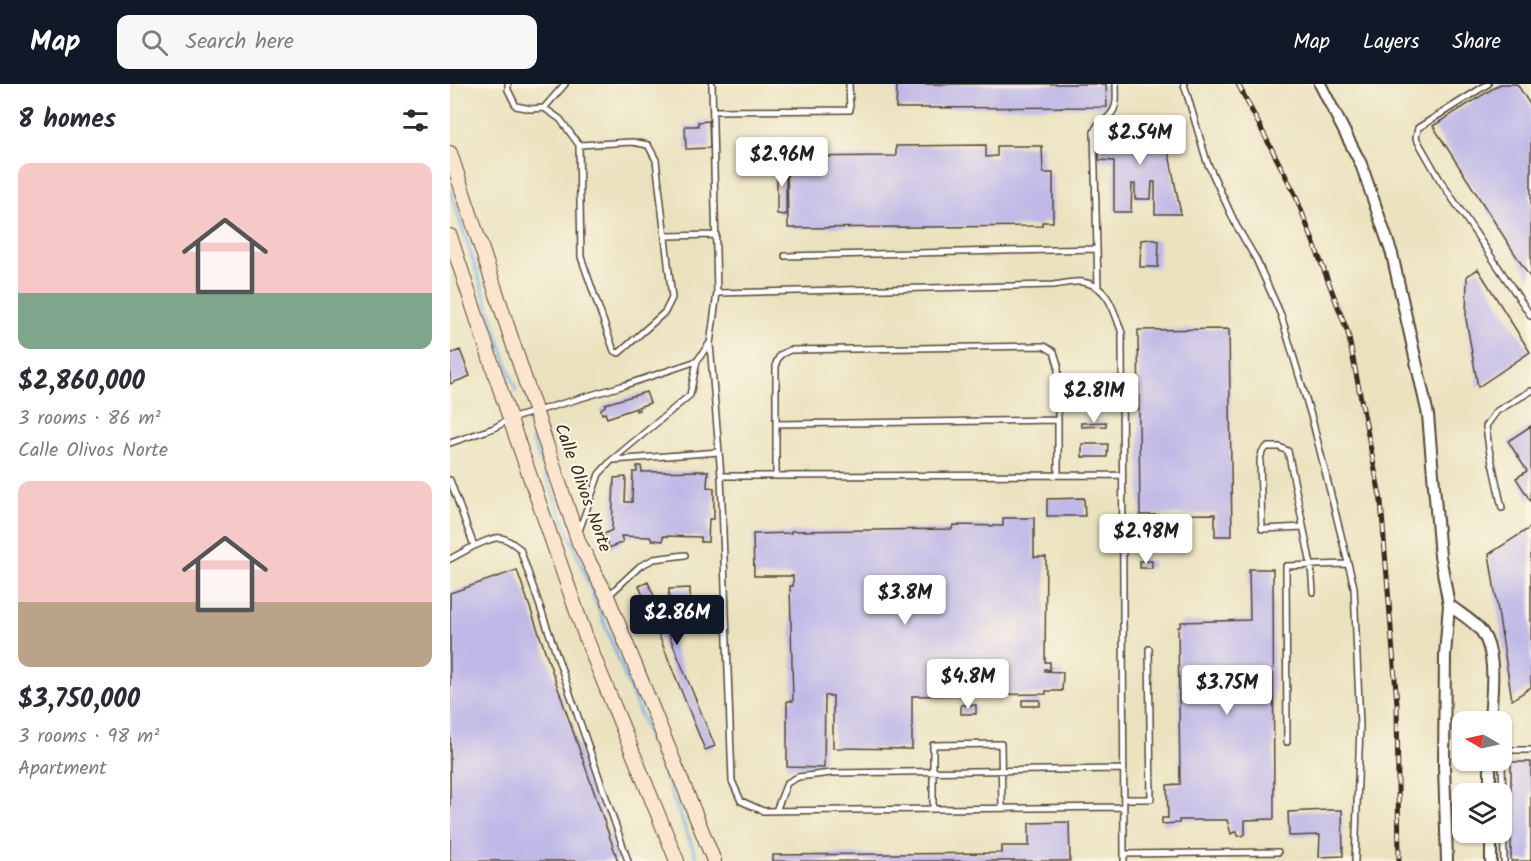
<!DOCTYPE html>
<meta charset="utf-8">
<style>
:root{--surface:#fff;--page:#f7f7f7;--text:#2b2b33;--muted:#7c7c81;--accent:#111827}
body{margin:0;font-family:Kalam,sans-serif;background:var(--page);color:var(--text);height:100vh;display:flex;flex-direction:column;font-size:22px;white-space:nowrap}
*{box-sizing:border-box;margin:0}
p{font-size:20px;color:var(--muted)}
.icon{flex:none;width:33px;height:33px;fill:none;stroke:currentColor;stroke-width:2;stroke-linecap:round;stroke-linejoin:round}
.map{position:relative;flex:1;overflow:hidden}
.side{display:flex;flex-direction:column;background:var(--surface);width:450px}
.side>*{flex:none}
.needle{width:39px;rotate:279deg}
.tools{position:absolute;left:1002px;top:627px;display:grid;gap:12px}
.tools a{display:grid;place-items:center;width:60px;height:60px;border-radius:12px;background:var(--surface);box-shadow:0 2px 4px #0004;font-size:30px}
.price{position:absolute;translate:-50% -51px;padding:0 14px;border-radius:6px;background:#fff;color:#222;font-size:20px;line-height:39px;filter:drop-shadow(0 2px 3px #0008)}
.price::after{content:'';position:absolute;left:50%;top:36px;width:18px;height:14px;margin-left:-9px;background:inherit;clip-path:polygon(0 0,100% 0,50% 100%)}
.price.current{background:var(--accent);color:#fff}
ul{padding:0;list-style:none}
li{display:grid;align-content:center;gap:12px;height:318px;padding:0 18px}
li span{display:grid;place-items:center;height:186px;border-radius:12px;color:#555}
li>.icon{margin-inline-start:auto}
span .icon{width:108px;height:108px;fill:#fffc;stroke-width:1}
li b{font-size:26px}
h2{display:flex;justify-content:space-between;align-items:center;height:72px;padding:0 18px;font-size:26px}
header{display:flex;align-items:center;gap:36px;box-sizing:border-box;height:84px;padding:0 30px;background:var(--accent);color:#fff}
header strong{font-size:28px}
nav{display:flex;gap:33px;margin-inline-start:auto;font-size:21px}
.search{width:420px;height:54px;background:var(--page);display:flex;align-items:center;gap:15px;box-sizing:border-box;padding:0 21px;border-radius:12px;color:var(--muted);font-size:22px}
main{display:flex;flex:1;min-height:0}
.map>svg:first-child{display:block}
.lines{fill:none;stroke-linecap:round;stroke-linejoin:round}
.stream{stroke:#75afe6;stroke-width:3}
.building{fill:#beb7e7}
.service-casing{stroke:#554636;stroke-width:8}
.minor-casing{stroke:#554636;stroke-width:14}
.secondary-casing{stroke:#554636;stroke-width:16}
.service{stroke:#fff;stroke-width:5}
.minor{stroke:#fff;stroke-width:10}
.secondary{stroke:#fce5cf;stroke-width:14}
.rail-casing{stroke:#3b2a1e;stroke-width:5}
.rail{stroke:#fcf5e5;stroke-width:3;stroke-dasharray:9;stroke-linecap:butt}
.labels{text-anchor:middle;dominant-baseline:central;stroke-width:4.5;stroke-linejoin:round;paint-order:stroke}
.street-label{font-size:18px;fill:#3b2a1e;stroke:#fcf5e5}
</style>
<header>
<strong>Map</strong>
<div class="search"><svg class="icon" aria-label="search" viewBox="0 0 24 24"><circle cx="10" cy="10" r="6"/><path d="M15 15l6 6"/></svg>Search here</div>
<nav><a>Map</a><a>Layers</a><a>Share</a></nav>
</header>
<main>
<section class="side">
<h2>8 homes<svg class="icon" aria-label="filters" viewBox="0 0 24 24"><path d="M4 7h16M4 17h16"/><circle cx="9" cy="7" r="2"/><circle cx="15" cy="17" r="2"/></svg></h2>
<ul>
<li><span style="background:linear-gradient(#f6c9c9 70%,#7fa58c 0)"><svg class="icon" aria-label="home" viewBox="0 0 24 24"><path d="M3 11l9-7 9 7M6 9v11h12V9"/></svg></span><div><b>$2,860,000</b><p>3 rooms · 86 m²</p><p>Calle Olivos Norte</p></div></li>
<li><span style="background:linear-gradient(#f6c9c9 65%,#b9a48a 0)"><svg class="icon" aria-label="home" viewBox="0 0 24 24"><path d="M3 11l9-7 9 7M6 9v11h12V9"/></svg></span><div><b>$3,750,000</b><p>3 rooms · 98 m²</p><p>Apartment</p></div></li>
</ul>
</section>
<div class="map">
<svg width="1081" height="777" viewBox="0 0 1081 777">
<rect width="100%" height="100%" fill="#fcf5e5"/>
<filter id="ink" filterUnits="userSpaceOnUse"><feTurbulence type="fractalNoise" baseFrequency=".0167" numOctaves="2"/><feDisplacementMap in="SourceGraphic" scale="12" xChannelSelector="R" yChannelSelector="G"/><feConvolveMatrix kernelMatrix="1 2 1 2 8 2 1 2 1" color-interpolation-filters="sRGB"/></filter>
<filter id="wash" filterUnits="userSpaceOnUse"><feTurbulence type="fractalNoise" baseFrequency=".008" numOctaves="4" result="noise"/><feDisplacementMap in="SourceGraphic" scale="24" xChannelSelector="R" yChannelSelector="G"/><feGaussianBlur stdDeviation="1.35" result="paint"/><feColorMatrix in="noise" values="0 0 0 0 0 0 0 0 0 0 0 0 0 0 0 0 0 1.4 0 .05"/><feComposite in="paint" operator="in"/></filter>
<g filter="url(#wash)">
<rect width="100%" height="100%" fill="#eae2be"/>
<g class="lines">
<path class="stream" d="M0,106l66,201
M82,356l166,421"/>
</g>
<g id="blocks">
<path class="building" d="M447,0h209l1,23 -211,1z
M1050,0h17l14,22v173l-98,-153z
M259,37l1,27 -24,1 -1,-23h13v-4z
M713,40l18,90h-26v-32h-3l-1,17h-16v-15h-3l-1,28h-17v-51l-15,-1 1,-35z
M536,61v12l11,-1v-10h45l1,27h10v49h-11v4l-254,2 -1,-71 109,-1v-10z
M327,78h9v53l-9,-1z
M701,155l8,2 -1,26h-18l1,-27z
M1028,185l52,83 -52,35 -12,-68 1,-43z
M779,245l3,207h-17v-22l-75,1 -2,-185z
M10,266l10,26 -20,8v-30z
M196,308l4,11 -12,4 1,3 -3,1v-3l-29,10 -2,-5 -3,1 -1,-5 4,-3v-2z
M656,338v4l-25,1v-4z
M1081,342v76l-15,-24 11,-7 -19,-30z
M632,360h26l-1,13h-25z
M187,382h4l1,6 66,-1 -1,16 7,1v31h-5l-1,23h-7v-5l-38,-1v5l-11,-1 -2,-3 -29,-1 2,6 -14,6 -5,-14 8,-4 2,-52 12,-1 -1,25h7l1,-30h4z
M634,414l1,18h-38v-17z
M553,434h31v39h12l-1,105h5v8l-5,-1v2l18,1 -1,19h-16v3l-134,2v53l-79,-1v-52h-8l-1,72 -37,-1v-66h6l-3,-115h3v-10h-39l-1,-42 38,-1v-2l161,-2 1,-4 50,1z
M1081,443v160l-19,13 -23,-146z
M690,477h12v7h-12z
M799,485h24l1,250 -29,1v14l-3,2h-4l-1,-5 -6,3 -4,-14h-48v3l-17,1v-6h6l-1,-33 13,-1 -2,-157h2l1,-5 69,-2z
M67,486l101,291h-168v-268z
M198,498l9,21h12v-14l21,-1 1,39h-22v-4h-5l51,123 -10,4 -66,-164z
M572,616h18v6h-18z
M511,621h15v9h-15z
M1061,678h20v99h-20z
M877,726h15l1,46 -24,1 1,-22 -31,1 -1,-24z
M619,738l1,39h-297v-6l229,-2v-7h27v-23z"/>
</g>
</g>
<g filter="url(#ink)">
<use href="#blocks" fill-opacity="0" stroke="#554636" stroke-width="1.5"/>
<g class="lines">
<defs>
<path id="service" d="M58,0v6l8,16 15,3 13,-1 16,11 19,26 2,112 33,94 5,2 46,-41 7,-14 -16,-138 -8,-15 -16,-3 -53,3
M262,0l5,209 -7,51 11,132
M734,0l23,78 29,63 20,34 25,56 31,104 42,168 6,139 -5,135
M1038,0l-70,44 -2,10 24,42 91,136
M94,24l21,-24
M263,27l137,-1 -1,-26
M215,152l51,-1
M335,172l312,-7
M648,203l-4,-155c4,-12 10,-9 17,-18 7,-8 5,-20 5,-30
M267,209l336,-8c9,-1 21,-4 29,-3 27,3 32,30 40,51l2,528
M326,340l282,-4
M0,359l44,-15 16,-9 115,-34 72,-24
M163,376l106,-8
M672,391l-401,1 11,305 9,20 22,10 361,-4
M326,392v-113l4,-8 10,-5 254,-4 10,6 4,13v110
M0,396l24,66 -24,13
M1052,424l-13,-59 -3,-23 11,-15 34,-20
M853,443l-41,2 -2,-69 2,-8 5,-5h12l9,4 23,114 2,27
M129,447l20,-57 13,-14 78,-65 7,-34 12,-17
M24,462c22,-9 26,-14 46,3l108,312
M159,511l31,-29 14,-7 31,-4
M837,658l-1,-176 62,-2
M1052,666h29
M1052,676l2,101
M674,715h27l-2,-150
M483,725v-64l68,-1 1,64
M326,727l11,-28 11,-6 34,-4 291,-4
M674,770l154,-2"/>
<path id="minor" d="M870,0l41,80 31,90 36,161 12,141 9,49 -4,50 -1,111 3,95
M999,521c10,8 26,17 33,27 16,24 9,62 8,90
M1040,710v-34
M1041,748v29"/>
<path id="secondary" d="M0,69l129,390 28,53 107,265
M0,152l60,183 76,219 91,223"/>
</defs>
<use href="#service" class="service-casing"/>
<use href="#minor" class="minor-casing"/>
<use href="#secondary" class="secondary-casing"/>
<use href="#service" class="service"/>
<use href="#minor" class="minor"/>
<use href="#secondary" class="secondary"/>
<defs>
<path id="rail" d="M788,0l57,110 53,139 33,168 16,203 2,157"/>
</defs>
<use href="#rail" class="rail-casing"/>
<use href="#rail" class="rail"/>
</g>
</g>
<g class="labels">
<g class="street-label">
<text transform="translate(132 404) rotate(70)">Calle Olivos Norte</text>
</g>
</g>
</svg>
<div class="tools">
<a><svg class="needle" viewBox="-14 -14 28 28"><path d="M0-13l5 13h-10z" fill="#e53935"/><path d="M0 13l5-13h-10z" fill="#7c7c81"/></svg></a>
<a><svg class="icon" aria-label="layers" viewBox="0 0 24 24"><path d="M12 4l9 5-9 5-9-5zM3 14l9 5 9-5"/></svg></a>
</div>
<b class="price" style="left:690px;top:82px">$2.54M</b>
<b class="price" style="left:332px;top:104px">$2.96M</b>
<b class="price" style="left:644px;top:340px">$2.81M</b>
<b class="price" style="left:696px;top:481px">$2.98M</b>
<b class="price" style="left:455px;top:542px">$3.8M</b>
<b class="price current" style="left:227px;top:562px">$2.86M</b>
<b class="price" style="left:518px;top:626px">$4.8M</b>
<b class="price" style="left:777px;top:632px">$3.75M</b>
</div>
</main>
